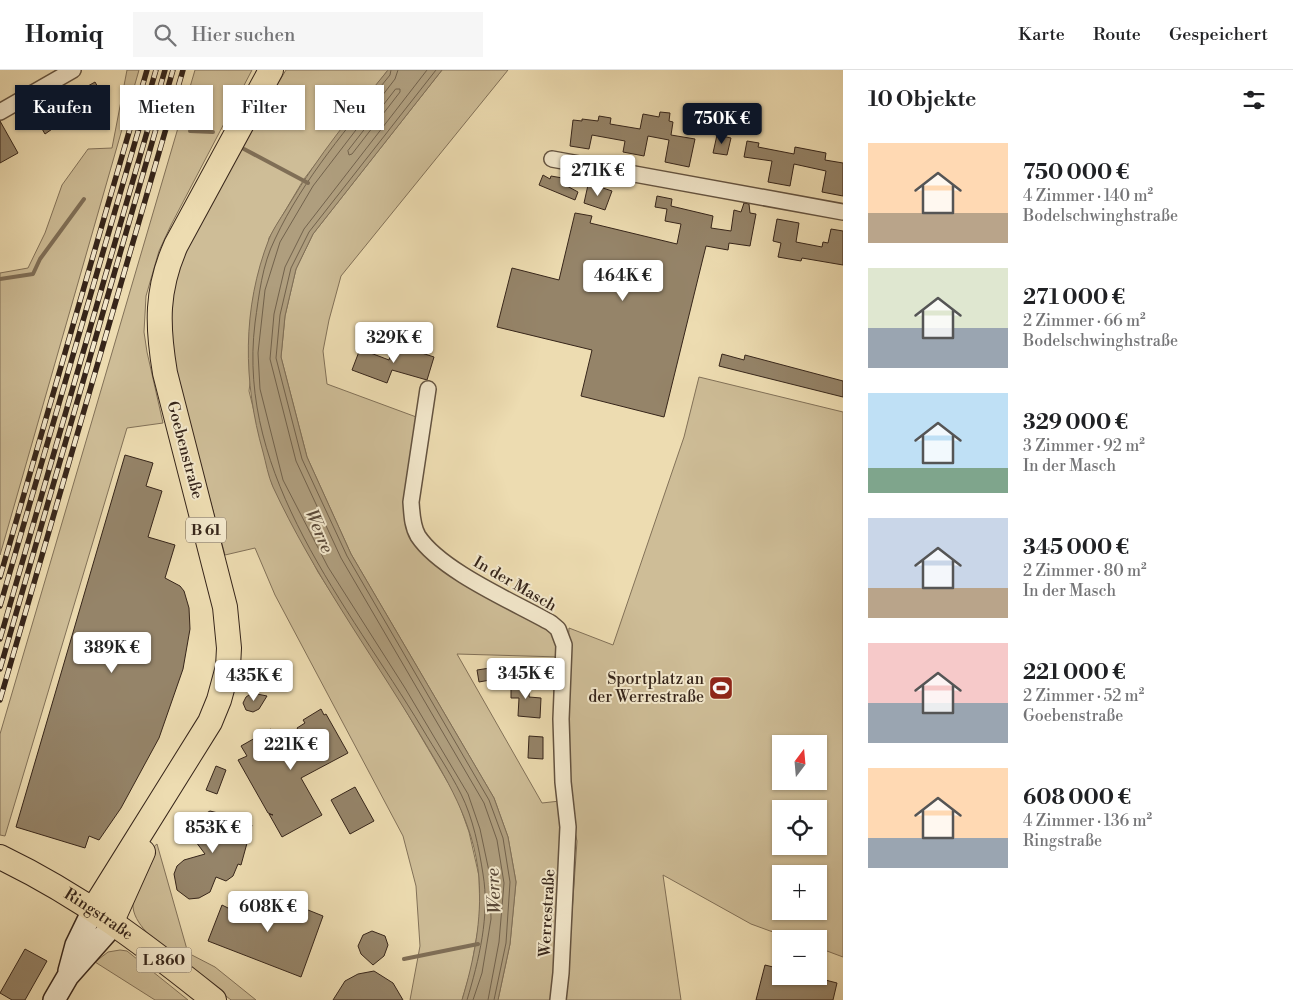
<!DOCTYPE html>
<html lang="de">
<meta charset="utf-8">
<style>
:root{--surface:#fff;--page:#f6f6f6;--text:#202124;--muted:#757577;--line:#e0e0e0;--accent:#111827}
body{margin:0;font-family:"Libre Bodoni",serif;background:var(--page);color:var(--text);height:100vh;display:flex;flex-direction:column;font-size:19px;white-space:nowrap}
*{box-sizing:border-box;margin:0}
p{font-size:16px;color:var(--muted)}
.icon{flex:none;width:28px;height:28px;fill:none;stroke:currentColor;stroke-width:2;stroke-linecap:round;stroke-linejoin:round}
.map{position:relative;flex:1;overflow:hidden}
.details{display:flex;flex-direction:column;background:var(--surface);width:450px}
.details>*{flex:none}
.guide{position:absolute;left:15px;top:15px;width:475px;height:45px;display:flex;gap:10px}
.needle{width:32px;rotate:16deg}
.controls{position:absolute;left:772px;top:665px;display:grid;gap:10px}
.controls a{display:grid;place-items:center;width:55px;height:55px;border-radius:0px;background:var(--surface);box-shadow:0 1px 4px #0004;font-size:25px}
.price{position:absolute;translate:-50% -42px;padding:0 11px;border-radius:5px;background:#fff;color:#222;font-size:16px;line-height:32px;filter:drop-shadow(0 1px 2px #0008)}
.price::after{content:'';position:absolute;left:50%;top:30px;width:15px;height:11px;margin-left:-8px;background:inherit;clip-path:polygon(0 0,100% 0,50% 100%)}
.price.current{background:var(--accent);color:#fff}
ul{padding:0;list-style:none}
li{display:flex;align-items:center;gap:15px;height:125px;padding:0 25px}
li span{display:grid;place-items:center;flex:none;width:140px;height:100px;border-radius:0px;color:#555}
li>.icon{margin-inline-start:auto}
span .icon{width:60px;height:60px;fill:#fffc;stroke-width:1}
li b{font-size:21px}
h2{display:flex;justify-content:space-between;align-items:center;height:60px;padding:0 25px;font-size:21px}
.pill{padding:0 18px;border-radius:0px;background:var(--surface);box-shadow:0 1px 4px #0004;font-size:18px;line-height:45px}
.pill.current{background:var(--accent);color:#fff}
header{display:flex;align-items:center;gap:30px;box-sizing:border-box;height:70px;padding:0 25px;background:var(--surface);border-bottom:1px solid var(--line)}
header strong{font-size:24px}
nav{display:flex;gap:28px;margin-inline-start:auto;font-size:18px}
.search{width:350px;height:45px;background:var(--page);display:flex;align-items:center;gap:12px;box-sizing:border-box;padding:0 18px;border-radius:0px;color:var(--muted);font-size:19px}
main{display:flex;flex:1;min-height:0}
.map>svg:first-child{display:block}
.green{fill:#cebd97;stroke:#827158;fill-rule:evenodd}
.water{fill:#af9e7e;stroke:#7f6e56}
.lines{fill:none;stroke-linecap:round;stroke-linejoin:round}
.shore{stroke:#72624c;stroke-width:1}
.stream{stroke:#7f6e56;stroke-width:4}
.building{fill:#958469;stroke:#36251a}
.street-casing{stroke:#645340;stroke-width:18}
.secondary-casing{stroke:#36251a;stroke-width:24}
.primary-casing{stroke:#36251a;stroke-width:26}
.street{stroke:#f3e8cc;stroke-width:15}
.secondary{stroke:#f3e8cc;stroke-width:21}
.primary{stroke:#eddcb1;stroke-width:24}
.rail-casing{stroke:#36251a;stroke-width:5.5}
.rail{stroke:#f3e8cc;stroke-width:4;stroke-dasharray:11;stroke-linecap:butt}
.labels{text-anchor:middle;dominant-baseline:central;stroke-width:4;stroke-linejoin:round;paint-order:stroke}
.shield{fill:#f3e8cc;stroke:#6f604f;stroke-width:1}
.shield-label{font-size:15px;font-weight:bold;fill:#36251a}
.street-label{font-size:16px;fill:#36251a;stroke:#f3e8cc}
.poi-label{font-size:16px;fill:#36251a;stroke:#f3e8cc;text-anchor:end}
.water-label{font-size:18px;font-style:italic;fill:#5a4938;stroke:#f3e8cc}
</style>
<header>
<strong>Homiq</strong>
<div class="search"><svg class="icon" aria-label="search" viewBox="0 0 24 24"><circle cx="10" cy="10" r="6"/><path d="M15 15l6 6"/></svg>Hier suchen</div>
<nav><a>Karte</a><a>Route</a><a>Gespeichert</a></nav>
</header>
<main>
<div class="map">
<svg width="843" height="930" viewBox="0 0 843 930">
<rect width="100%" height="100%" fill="#eddcb1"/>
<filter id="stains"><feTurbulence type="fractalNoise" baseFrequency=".004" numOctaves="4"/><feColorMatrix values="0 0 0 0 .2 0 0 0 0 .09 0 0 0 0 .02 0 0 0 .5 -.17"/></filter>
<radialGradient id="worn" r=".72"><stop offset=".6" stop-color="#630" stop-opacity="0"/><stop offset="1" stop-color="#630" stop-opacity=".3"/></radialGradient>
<path class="green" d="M127,0h12l-139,485v-282l28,-5 17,-35 17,-48 26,-36 24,-1z
M195,0h57l-81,155 -12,26 -13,45 -2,36 3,20 16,71 -36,5 -122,408 -5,-1v-101z
M286,0h102l-84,109 -35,59 -20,153 23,93 46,88 78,122 61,104 12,34 10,44 1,41 -9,53 -9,30h-52l10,-54 -4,-60 -13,-50 -128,-241 -20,-47 -30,7 -49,-181 -7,-36 5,-58 9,-32 74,-138 14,-15z
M442,0h66l-167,206 -12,44 -6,31 4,33 92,34 -5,116 136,93 10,30 -103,-3 85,149 18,-2 4,45 -10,154h-56l12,-56 6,-62 -8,-45 -14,-39 -143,-244 -44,-97 -26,-100 4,-41 11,-47 17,-35z
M699,307l144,35v545l-24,-9v-9h-27l-41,-15 -88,-49 18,125h-115l11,-159 -10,-44 -3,-75 5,-94 44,17 71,-208zM781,674h38v37h-38zM781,739h38v37h-38zM781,804h38v37h-38z
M157,774l31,109 27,14 41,33h-25l-83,-66c-6,-7 -14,-16 -15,-27 -1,-15 12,-55 24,-63z
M120,880l7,1 61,49h-33l-60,-38 13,-10z"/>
<path class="water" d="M388,0h54l-129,164 -17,35 -11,47 -4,41 26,100 44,97 143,244 14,39 8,45 -6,62 -12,56h-36c12,-40 20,-80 17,-122 -5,-56 -33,-100 -61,-147 -49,-81 -105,-158 -145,-244 -5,-11 -7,-24 -10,-35 -20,-70 -21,-144 6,-213 5,-12 14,-24 21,-36 28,-47 63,-90 98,-133z"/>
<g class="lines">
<path class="shore" d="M391,0l-1,5c-41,51 -87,104 -115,164 -13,26 -16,56 -20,84 -19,154 93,282 167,405 13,22 28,44 39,66 12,24 18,54 22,80 7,41 -4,86 -16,126
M398,0l-3,9 -82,107 -33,56 -15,48 -7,63 2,36 23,91 45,87 77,121 63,106 12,35 10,47 1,43 -9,54 -9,27
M427,0l-123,159 -19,38 -11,47 -4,45 26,102 45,97 143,245 13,37 7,43 -5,59 -11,58
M436,0l-127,162 -18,36 -11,47 -4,43 26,101 45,97 142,244 14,38 7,44 -4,61 -12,57
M396,19h4v3l-48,62 -3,1 -1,-4z"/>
<path class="stream" d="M190,61l23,1
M244,79l64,34
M0,209l33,-5 7,-15 44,-60
M404,889l74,-15"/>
</g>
<path class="building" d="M95,12l10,17 -14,9 -5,-8 -22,12 4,6 -23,16 -11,-19 37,-23 1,3z
M660,42l10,1 -1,8 4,1 -2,13 24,4 -6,28 -24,-5 4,-22 -21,-4 -4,20 -21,-4 2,-11 -33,-6 -3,14 -19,-3 3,-26 9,1v-2l16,2 1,-5 12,2 -1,6 30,5 3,-15 16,3z
M0,51l18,32 -18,10z
M717,65l14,3 -4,17 -14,-2z
M747,71l12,2 -1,4 36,7 1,-7 31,6 -1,7 18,3v33l-21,-4 4,-21 -32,-7 -4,22 -22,-4 4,-21 -28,-4z
M543,105l7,4 1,-3 17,3 -1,7 11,6 -3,8 -36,-15z
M588,115l9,1 15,5 -7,19 -21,-7z
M657,126l15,3 -1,7 42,10 -2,12 20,3 3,-21 7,2 3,-9 5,1 1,9 6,1 -6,32 -21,-3 -1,7 -22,-4 -42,171 -83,-21 11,-46 -95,-23 15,-59 47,12 16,-67 17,3 -2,7 87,21 4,-20 -16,-3 2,-12 -12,-2z
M777,149l22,4 -3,19 26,5 1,-5 5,1 3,-14 12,2v34l-41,-7 -1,3 -23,-4 3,-14 -8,-2z
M394,274l40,13 -7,23 -35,-10 -5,13 -35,-13 8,-21 29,11z
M722,284l22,6 1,-5 98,26v16l-124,-31z
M125,385l28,8 -7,23 16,5 -14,46 27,8 -10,33 15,8 4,5 5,17 1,21 -7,40 -24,69 -38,70 -22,32 -10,-4 -4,12 -69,-21z
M534,596l20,1 -1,10 -20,-1z
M490,598v12l-11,2 -2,-12z
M511,611l19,1 -1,15 12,1 -1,20 -22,-2 1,-18h-8z
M252,623l15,3 -8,13 -6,3 -7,-2 -3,-7 3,-6z
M321,639l3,6 2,-1 22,39 -47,25 21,37 -40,22 -13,-23 4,1 -5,-2 -30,-53 9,-4 -6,-10 30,-17 5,10 3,-1 8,15 19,-11 -9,-14 8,-5 -2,-3z
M529,666l14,1v22l-15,-1z
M216,696l10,4 -9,24 -11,-4z
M355,717l19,34 -24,13 -19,-34z
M210,741l12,3 13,10 1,-5 16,6 -11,40 -3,-1 -5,12 -7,5 -10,-4 -6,15 -11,6 -10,1 -12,-9 -3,-16 3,-8 7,-6 21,-6 -12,-16 -1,-11 4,-8z
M237,822l47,19 4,-9 35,14 -22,61 -93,-36 14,-36 8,4z
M372,861l13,5 3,9 -4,11 -11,9 -12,-11 -3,-8 5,-11z
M25,879l22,12 -22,39h-13l-12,-7z
M765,895l16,4v7h29l27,7 -4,17h-77z
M374,901l19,12 10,17h-70l12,-19 13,-7z"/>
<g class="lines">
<defs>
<path id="street" d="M0,42l73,-42
M552,89l291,53
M428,319l-17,113c1,12 1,24 7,34 23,35 96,66 133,87l7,6 6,16 -3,74 2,63 5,45 -7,146 -3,27"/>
<path id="secondary" d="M69,901l7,-26 18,-37
M54,930l14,-24 38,-43 6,-12"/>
<g id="primary">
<path id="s1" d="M0,787c81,39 144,87 214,143"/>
<path d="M94,838l116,-186 9,-22 9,-33 1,-19 -4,-41 -60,-234c-8,-48 -9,-83 11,-128l95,-175"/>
<path d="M112,851l31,-69"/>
</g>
</defs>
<use href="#street" class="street-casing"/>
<use href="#secondary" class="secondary-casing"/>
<use href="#primary" class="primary-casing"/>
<use href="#street" class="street"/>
<use href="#secondary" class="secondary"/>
<use href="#primary" class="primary"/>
<defs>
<path id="rail" d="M0,507l147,-507
M0,536l156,-536
M0,569l165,-569
M0,599l173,-599
M0,630l183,-630"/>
</defs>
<use href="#rail" class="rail-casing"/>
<use href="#rail" class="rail"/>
</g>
<defs>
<symbol id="stadium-square" viewBox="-11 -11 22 22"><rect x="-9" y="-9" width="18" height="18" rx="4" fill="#8f2418" stroke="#f3e8cc"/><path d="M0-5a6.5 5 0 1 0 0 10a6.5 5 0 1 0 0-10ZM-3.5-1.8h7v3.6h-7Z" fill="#fff"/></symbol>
</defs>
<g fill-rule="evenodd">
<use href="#stadium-square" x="707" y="604" width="28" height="28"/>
</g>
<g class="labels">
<g class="shield">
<rect x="186" y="447.5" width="40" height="25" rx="4"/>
<rect x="136.5" y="877.5" width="55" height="25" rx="4"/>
</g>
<g class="shield-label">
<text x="206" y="460">B 61</text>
<text x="164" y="890">L 860</text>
</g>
<g class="street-label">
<text transform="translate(185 380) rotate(75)">Goebenstraße</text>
<text transform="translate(515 514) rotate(30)">In der Masch</text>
<text transform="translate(547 843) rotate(-87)">Werrestraße</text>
<text stroke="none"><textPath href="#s1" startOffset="114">Ringstraße</textPath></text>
</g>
<g class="poi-label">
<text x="704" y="609">Sportplatz an<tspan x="704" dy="18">der Werrestraße</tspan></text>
</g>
<g class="water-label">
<text transform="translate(319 461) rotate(67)">Werre</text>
<text transform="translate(494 821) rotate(-93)">Werre</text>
</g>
</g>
<rect width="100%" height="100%" filter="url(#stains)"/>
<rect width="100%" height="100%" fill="url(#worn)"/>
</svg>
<div class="controls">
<a><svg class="needle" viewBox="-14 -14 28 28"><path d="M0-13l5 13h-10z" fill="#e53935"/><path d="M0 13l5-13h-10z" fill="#757577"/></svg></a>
<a><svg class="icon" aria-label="locate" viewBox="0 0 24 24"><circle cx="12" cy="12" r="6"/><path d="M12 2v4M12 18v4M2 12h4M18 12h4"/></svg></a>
<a>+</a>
<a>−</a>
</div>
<b class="price current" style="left:722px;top:75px">750K €</b>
<b class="price" style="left:598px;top:127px">271K €</b>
<b class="price" style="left:623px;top:232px">464K €</b>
<b class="price" style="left:394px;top:294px">329K €</b>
<b class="price" style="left:112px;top:604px">389K €</b>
<b class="price" style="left:526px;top:630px">345K €</b>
<b class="price" style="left:254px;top:632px">435K €</b>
<b class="price" style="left:291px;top:701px">221K €</b>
<b class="price" style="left:213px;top:784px">853K €</b>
<b class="price" style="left:268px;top:863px">608K €</b>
<div class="guide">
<a class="pill current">Kaufen</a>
<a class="pill">Mieten</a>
<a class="pill">Filter</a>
<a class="pill">Neu</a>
</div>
</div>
<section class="details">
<h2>10 Objekte<svg class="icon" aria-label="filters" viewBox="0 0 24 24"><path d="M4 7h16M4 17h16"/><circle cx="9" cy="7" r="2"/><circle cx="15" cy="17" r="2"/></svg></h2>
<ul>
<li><span style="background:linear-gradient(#ffd9b3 70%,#b9a48a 0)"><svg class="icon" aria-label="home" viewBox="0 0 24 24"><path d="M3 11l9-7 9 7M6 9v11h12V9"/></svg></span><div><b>750 000 €</b><p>4 Zimmer · 140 m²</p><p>Bodelschwinghstraße</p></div></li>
<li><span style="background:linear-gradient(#dfe7d0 60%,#9aa5b1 0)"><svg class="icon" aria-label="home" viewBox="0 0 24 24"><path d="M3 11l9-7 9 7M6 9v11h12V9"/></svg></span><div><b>271 000 €</b><p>2 Zimmer · 66 m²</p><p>Bodelschwinghstraße</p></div></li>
<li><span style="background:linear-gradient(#bfe0f5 75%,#7fa58c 0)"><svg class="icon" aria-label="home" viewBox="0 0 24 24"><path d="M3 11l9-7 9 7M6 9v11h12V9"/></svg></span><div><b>329 000 €</b><p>3 Zimmer · 92 m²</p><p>In der Masch</p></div></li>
<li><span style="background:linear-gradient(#c9d6e8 70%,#b9a48a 0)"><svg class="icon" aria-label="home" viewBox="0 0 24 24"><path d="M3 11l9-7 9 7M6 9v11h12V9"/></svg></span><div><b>345 000 €</b><p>2 Zimmer · 80 m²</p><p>In der Masch</p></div></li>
<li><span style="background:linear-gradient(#f6c9c9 60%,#9aa5b1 0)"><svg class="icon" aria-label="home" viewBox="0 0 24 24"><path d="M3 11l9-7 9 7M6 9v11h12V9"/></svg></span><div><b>221 000 €</b><p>2 Zimmer · 52 m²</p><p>Goebenstraße</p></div></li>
<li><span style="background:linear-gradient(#ffd9b3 70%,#9aa5b1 0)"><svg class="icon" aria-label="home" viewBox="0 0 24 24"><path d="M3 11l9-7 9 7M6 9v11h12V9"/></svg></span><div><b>608 000 €</b><p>4 Zimmer · 136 m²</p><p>Ringstraße</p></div></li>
</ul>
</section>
</main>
